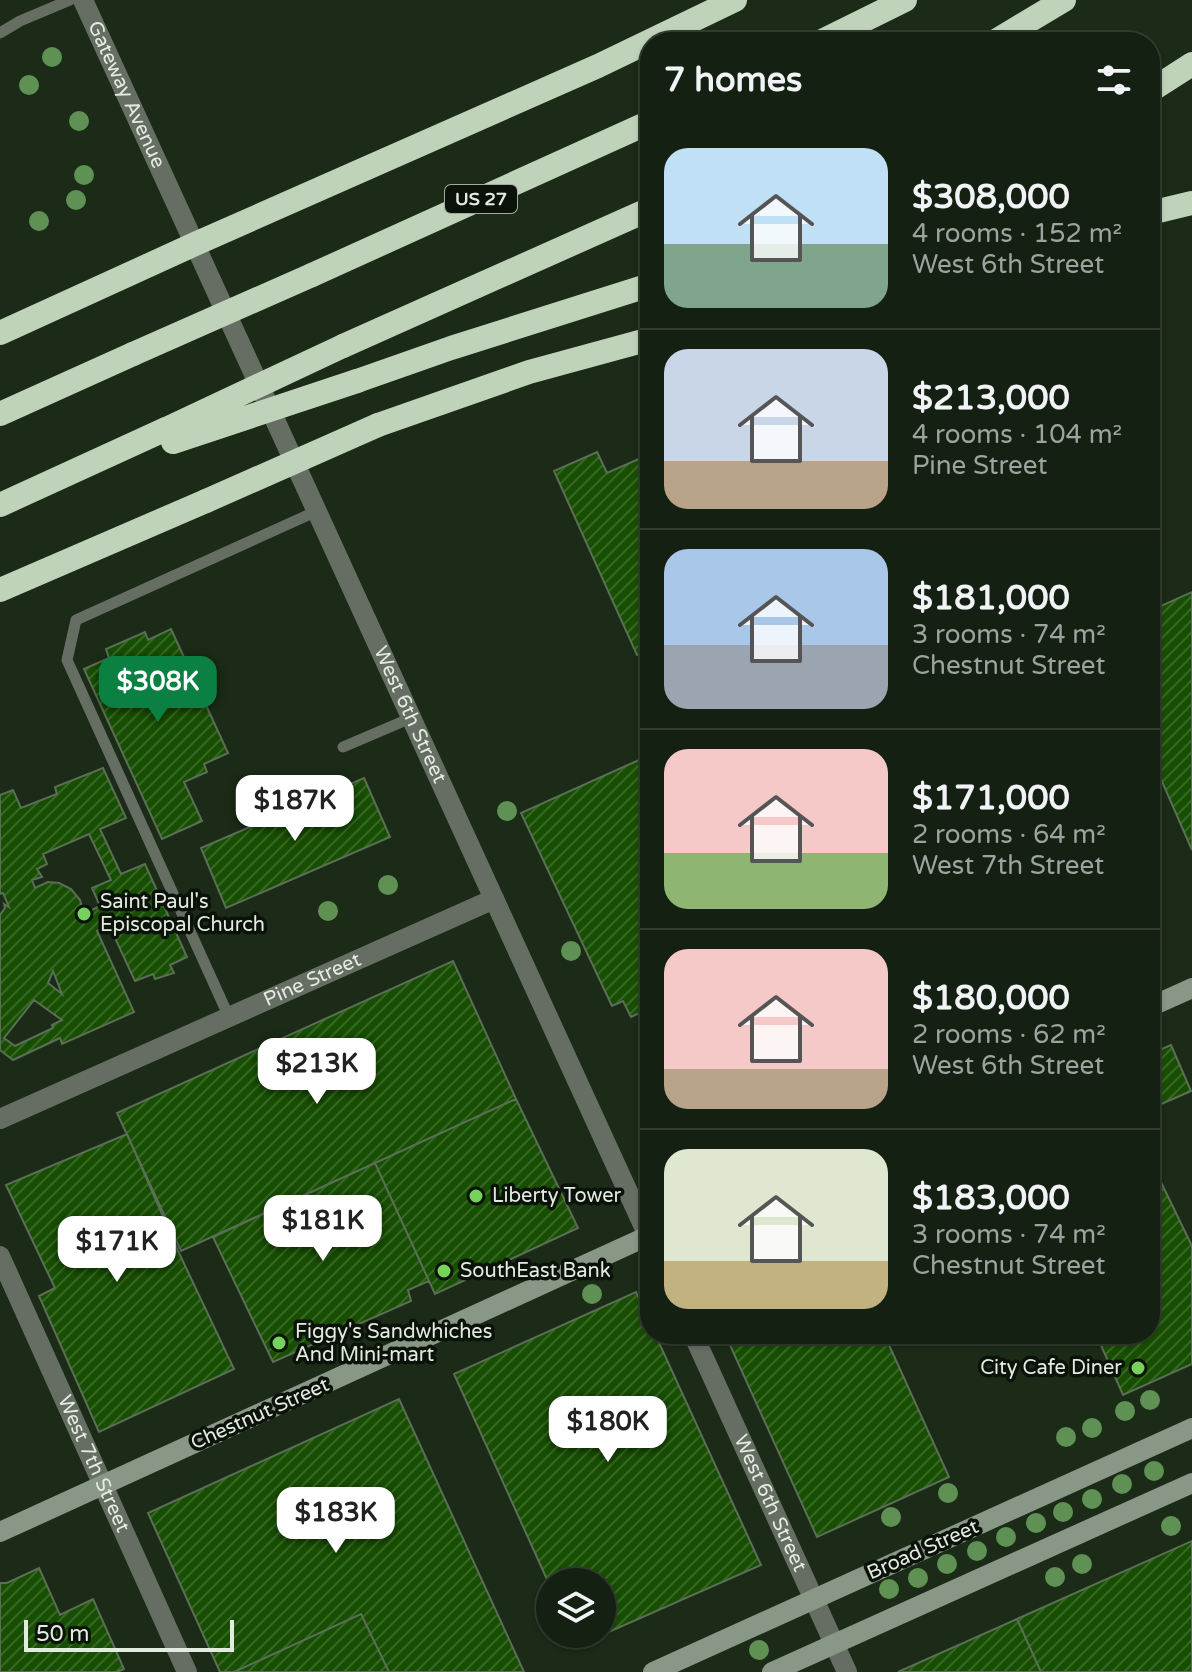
<!DOCTYPE html>
<meta charset="utf-8">
<style>
:root{--surface:#142011;--page:#1d281a;--text:#f1f3f6;--muted:#9da39f;--line:#333e31;--accent:#0b8043}
body{margin:0;font-family:"Varela Round",sans-serif;background:var(--page);color:var(--text);height:100vh;display:flex;flex-direction:column;font-size:30px;white-space:nowrap}
*{box-sizing:border-box;margin:0}
p{font-size:26px;color:var(--muted)}
.icon{flex:none;width:44px;height:44px;fill:none;stroke:currentColor;stroke-width:2;stroke-linecap:round;stroke-linejoin:round}
.map{position:relative;flex:1;overflow:hidden}
.drawer{position:absolute;left:640px;top:32px;width:520px;height:1312px;display:flex;flex-direction:column;background:var(--surface);border-radius:32px;box-shadow:0 2px 6px #0004,0 0 0 2px var(--line)}
.drawer>*{flex:none}
.tools{position:absolute;left:536px;top:1568px;display:grid;gap:16px}
.tools a{display:grid;place-items:center;width:80px;height:80px;border-radius:50%;background:var(--surface);box-shadow:0 2px 6px #0004,0 0 0 2px var(--line);font-size:40px}
.scale{position:absolute;left:24px;bottom:20px;width:210px;box-sizing:border-box;padding-left:8px;border:4px solid #e2ecdf;border-top:0;font-size:22px;line-height:28px;white-space:nowrap;color:#e2ecdf;-webkit-text-stroke:6px #0a1209;paint-order:stroke}
.price{position:absolute;translate:-50% -68px;padding:0 18px;border-radius:16px;background:#fff;color:#222;font-size:26px;line-height:52px;filter:drop-shadow(0 2px 4px #0008)}
.price::after{content:'';position:absolute;left:50%;top:48px;width:24px;height:18px;margin-left:-12px;background:inherit;clip-path:polygon(0 0,100% 0,50% 100%)}
.price.on{background:var(--accent);color:#fff}
ul{padding:0;list-style:none}
li{display:flex;align-items:center;gap:24px;height:200px;padding:0 24px}
li+li{border-top:2px solid var(--line)}
li span{display:grid;place-items:center;flex:none;width:224px;height:160px;border-radius:24px;color:#555}
li>.icon{margin-inline-start:auto}
span .icon{width:96px;height:96px;fill:#fffc;stroke-width:1}
li b{font-size:34px}
h2{display:flex;justify-content:space-between;align-items:center;height:96px;padding:0 24px;font-size:34px}
.map>svg:first-child{display:block}
.building{fill:url(#building-hatch);stroke:#5b6e56;stroke-width:2;fill-rule:evenodd}
.lines{fill:none;stroke-linecap:round;stroke-linejoin:round}
.lane{stroke:#666e64;stroke-width:11}
.street{stroke:#666e64;stroke-width:20}
.secondary{stroke:#899786;stroke-width:20}
.highway{stroke:#bed3b9;stroke-width:24}
.highway-bridge{stroke:#bed3b9;stroke-width:24}
.tree{fill:#609154}
.poi-dot{fill:#75d25b;stroke:#0a1209;stroke-width:3}
.labels{text-anchor:middle;dominant-baseline:central;stroke-width:7;stroke-linejoin:round;paint-order:stroke}
.shield{fill:#0a1209;stroke:#a1ab9f;stroke-width:2}
.shield-label{font-size:18px;font-weight:bold;fill:#e2ecdf}
.street-label{font-size:20px;fill:#e2ecdf;stroke:#0a1209}
.poi-label{font-size:20px;fill:#e2ecdf;stroke:#0a1209;text-anchor:start}
</style>
<div class="map">
<svg width="1192" height="1672" viewBox="0 0 1192 1672">
<defs>
<pattern id="building-hatch" width="6" height="6" patternUnits="userSpaceOnUse" patternTransform="scale(2)"><rect width="6" height="6" fill="#174e01"/><path d="M-1 1l2-2M0 6l6-6M5 7l2-2" fill="none" stroke="#386826"/></pattern>
</defs>
<rect width="100%" height="100%" fill="#1b2b17"/>
<path class="building" d="M597,452l10,21 43,-19v195l-13,6 -83,-184z
M1192,592v258l-42,-96v-143z
M171,629l57,124 -24,11 3,8 -23,10 18,39 -40,18 -78,-170 25,-11 -3,-9 39,-17 3,8z
M650,755v253l-19,9 -8,-16 -11,5 -91,-193z
M103,768l23,50 -26,11 21,45 24,-10 42,93 -17,8 4,8 -19,6 -2,-5 -18,7 -26,-56 -12,6 37,81 -72,32 -2,-6 -47,22 -13,-10v-135l5,-7 -1,-4 5,3 -6,-14 -3,1v-99l13,-5 8,18 36,-14 -2,-7zM89,834l22,46 -19,8 8,18 -16,8 -4,-14 -9,-11 -12,-6 -11,-1 -13,6 -3,-8 10,-3 -5,-8 10,-5 -4,-10zM53,971l9,23 -14,-11zM34,1000l28,20 -10,5 1,3 -38,18 -11,-8z
M364,778l26,59 -164,71 -25,-60z
M453,961l63,138 -335,152 -64,-138z
M650,1023v27l-10,-22z
M1171,1045l20,46 -41,18v-55z
M516,1099l62,129 -143,66 -60,-131z
M127,1134l52,119 55,116 -135,63 -60,-136 16,-8 -49,-103z
M375,1163l54,118 -21,9 3,11 -138,61 -60,-125z
M1157,1174l35,72v118l-69,31 -27,-61h54v-157z
M636,1292l14,31v11h5l106,231 -184,81 -5,-12h30v-52h-52v4l-96,-212z
M725,1334h159l65,143 -132,60z
M399,1399l125,273h-135l-28,-58 -127,58h-14l-72,-159z
M1192,1541v131h-151l-24,-53z
M39,1568l21,47 33,-16 31,70 -7,3h-117v-89h7z
M361,1614l28,58h-155z
M1017,1619l24,53h-143z"/>
<g class="lines">
<path class="lane" d="M0,33l20,-12 50,-21
M343,747l68,-29
M229,1017l-162,-357 9,-40 241,-109"/>
<g class="street">
<path id="s1" d="M83,0l567,1240"/>
<path id="s2" d="M0,1119l494,-220"/>
<path id="s3" d="M0,1256l187,416"/>
<path id="s4" d="M693,1334l154,338"/>
</g>
<path class="secondary" d="M1150,1007l42,-19
M0,1532l650,-297
M653,1672l539,-244
M772,1672l420,-189"/>
<path class="highway" d="M820,42l85,-42
M994,42l70,-42
M1150,91l42,-27
M1150,213l42,-10
M312,275l338,-153
M0,333l195,-89 403,-178 137,-66
M343,346l307,-137
M357,381l94,-33 199,-63
M0,414l133,-60
M378,425l151,-53 121,-33
M0,505l166,-76
M0,590l206,-89"/>
<path class="highway-bridge" d="M133,354l179,-79
M166,429l177,-83
M173,442l184,-61
M206,501l172,-76"/>
</g>
<g class="tree">
<circle cx="52" cy="57" r="10"/>
<circle cx="29" cy="85" r="10"/>
<circle cx="79" cy="121" r="10"/>
<circle cx="84" cy="175" r="10"/>
<circle cx="76" cy="200" r="10"/>
<circle cx="39" cy="221" r="10"/>
<circle cx="507" cy="811" r="10"/>
<circle cx="388" cy="885" r="10"/>
<circle cx="328" cy="911" r="10"/>
<circle cx="571" cy="951" r="10"/>
<circle cx="592" cy="1294" r="10"/>
<circle cx="1150" cy="1400" r="10"/>
<circle cx="1125" cy="1411" r="10"/>
<circle cx="1092" cy="1428" r="10"/>
<circle cx="1066" cy="1437" r="10"/>
<circle cx="1154" cy="1471" r="10"/>
<circle cx="1122" cy="1484" r="10"/>
<circle cx="948" cy="1493" r="10"/>
<circle cx="1092" cy="1499" r="10"/>
<circle cx="1063" cy="1512" r="10"/>
<circle cx="891" cy="1517" r="10"/>
<circle cx="1036" cy="1523" r="10"/>
<circle cx="1171" cy="1526" r="10"/>
<circle cx="1006" cy="1537" r="10"/>
<circle cx="977" cy="1551" r="10"/>
<circle cx="947" cy="1564" r="10"/>
<circle cx="1082" cy="1564" r="10"/>
<circle cx="1055" cy="1577" r="10"/>
<circle cx="918" cy="1578" r="10"/>
<circle cx="889" cy="1589" r="10"/>
<circle cx="759" cy="1650" r="10"/>
</g>
<g class="poi-dot">
<circle cx="84" cy="914" r="8"/>
<circle cx="476" cy="1196" r="8"/>
<circle cx="444" cy="1271" r="8"/>
<circle cx="279" cy="1343" r="8"/>
<circle cx="1138" cy="1368" r="8"/>
</g>
<g class="labels">
<rect class="shield" x="445" y="185" width="72" height="28" rx="6"/>
<g class="shield-label">
<text x="481" y="199">US 27</text>
</g>
<g class="street-label">
<text stroke="none"><textPath href="#s1" startOffset="104">Gateway Avenue</textPath></text>
<text stroke="none"><textPath href="#s1" startOffset="786">West 6th Street</textPath></text>
<text stroke="none"><textPath href="#s2" startOffset="342">Pine Street</textPath></text>
<text transform="translate(260 1414) rotate(-24)">Chestnut Street</text>
<text stroke="none"><textPath href="#s3" startOffset="228">West 7th Street</textPath></text>
<text stroke="none"><textPath href="#s4" startOffset="186">West 6th Street</textPath></text>
<text transform="translate(923 1550) rotate(-24)">Broad Street</text>
</g>
<g class="poi-label">
<text x="100" y="902">Saint Paul's<tspan x="100" dy="23">Episcopal Church</tspan></text>
<text x="492" y="1196">Liberty Tower</text>
<text x="460" y="1271">SouthEast Bank</text>
<text x="295" y="1332">Figgy's Sandwhiches<tspan x="295" dy="23">And Mini-mart</tspan></text>
<text x="1122" y="1368" text-anchor="end">City Cafe Diner</text>
</g>
</g>
</svg>
<div class="tools">
<a><svg class="icon" aria-label="layers" viewBox="0 0 24 24"><path d="M12 4l9 5-9 5-9-5zM3 14l9 5 9-5"/></svg></a>
</div>
<div class="scale">50 m</div>
<b class="price on" style="left:158px;top:724px">$308K</b>
<b class="price" style="left:295px;top:843px">$187K</b>
<b class="price" style="left:317px;top:1106px">$213K</b>
<b class="price" style="left:323px;top:1263px">$181K</b>
<b class="price" style="left:117px;top:1284px">$171K</b>
<b class="price" style="left:608px;top:1464px">$180K</b>
<b class="price" style="left:336px;top:1555px">$183K</b>
<section class="drawer">
<h2>7 homes<svg class="icon" aria-label="filters" viewBox="0 0 24 24"><path d="M4 7h16M4 17h16"/><circle cx="9" cy="7" r="2"/><circle cx="15" cy="17" r="2"/></svg></h2>
<ul>
<li><span style="background:linear-gradient(#bfe0f5 60%,#7fa58c 0)"><svg class="icon" aria-label="home" viewBox="0 0 24 24"><path d="M3 11l9-7 9 7M6 9v11h12V9"/></svg></span><div><b>$308,000</b><p>4 rooms · 152 m²</p><p>West 6th Street</p></div></li>
<li><span style="background:linear-gradient(#c9d6e8 70%,#b9a48a 0)"><svg class="icon" aria-label="home" viewBox="0 0 24 24"><path d="M3 11l9-7 9 7M6 9v11h12V9"/></svg></span><div><b>$213,000</b><p>4 rooms · 104 m²</p><p>Pine Street</p></div></li>
<li><span style="background:linear-gradient(#a9c7e8 60%,#9aa5b1 0)"><svg class="icon" aria-label="home" viewBox="0 0 24 24"><path d="M3 11l9-7 9 7M6 9v11h12V9"/></svg></span><div><b>$181,000</b><p>3 rooms · 74 m²</p><p>Chestnut Street</p></div></li>
<li><span style="background:linear-gradient(#f6c9c9 65%,#8fb573 0)"><svg class="icon" aria-label="home" viewBox="0 0 24 24"><path d="M3 11l9-7 9 7M6 9v11h12V9"/></svg></span><div><b>$171,000</b><p>2 rooms · 64 m²</p><p>West 7th Street</p></div></li>
<li><span style="background:linear-gradient(#f6c9c9 75%,#b9a48a 0)"><svg class="icon" aria-label="home" viewBox="0 0 24 24"><path d="M3 11l9-7 9 7M6 9v11h12V9"/></svg></span><div><b>$180,000</b><p>2 rooms · 62 m²</p><p>West 6th Street</p></div></li>
<li><span style="background:linear-gradient(#dfe7d0 70%,#c2b280 0)"><svg class="icon" aria-label="home" viewBox="0 0 24 24"><path d="M3 11l9-7 9 7M6 9v11h12V9"/></svg></span><div><b>$183,000</b><p>3 rooms · 74 m²</p><p>Chestnut Street</p></div></li>
</ul>
</section>
</div>
